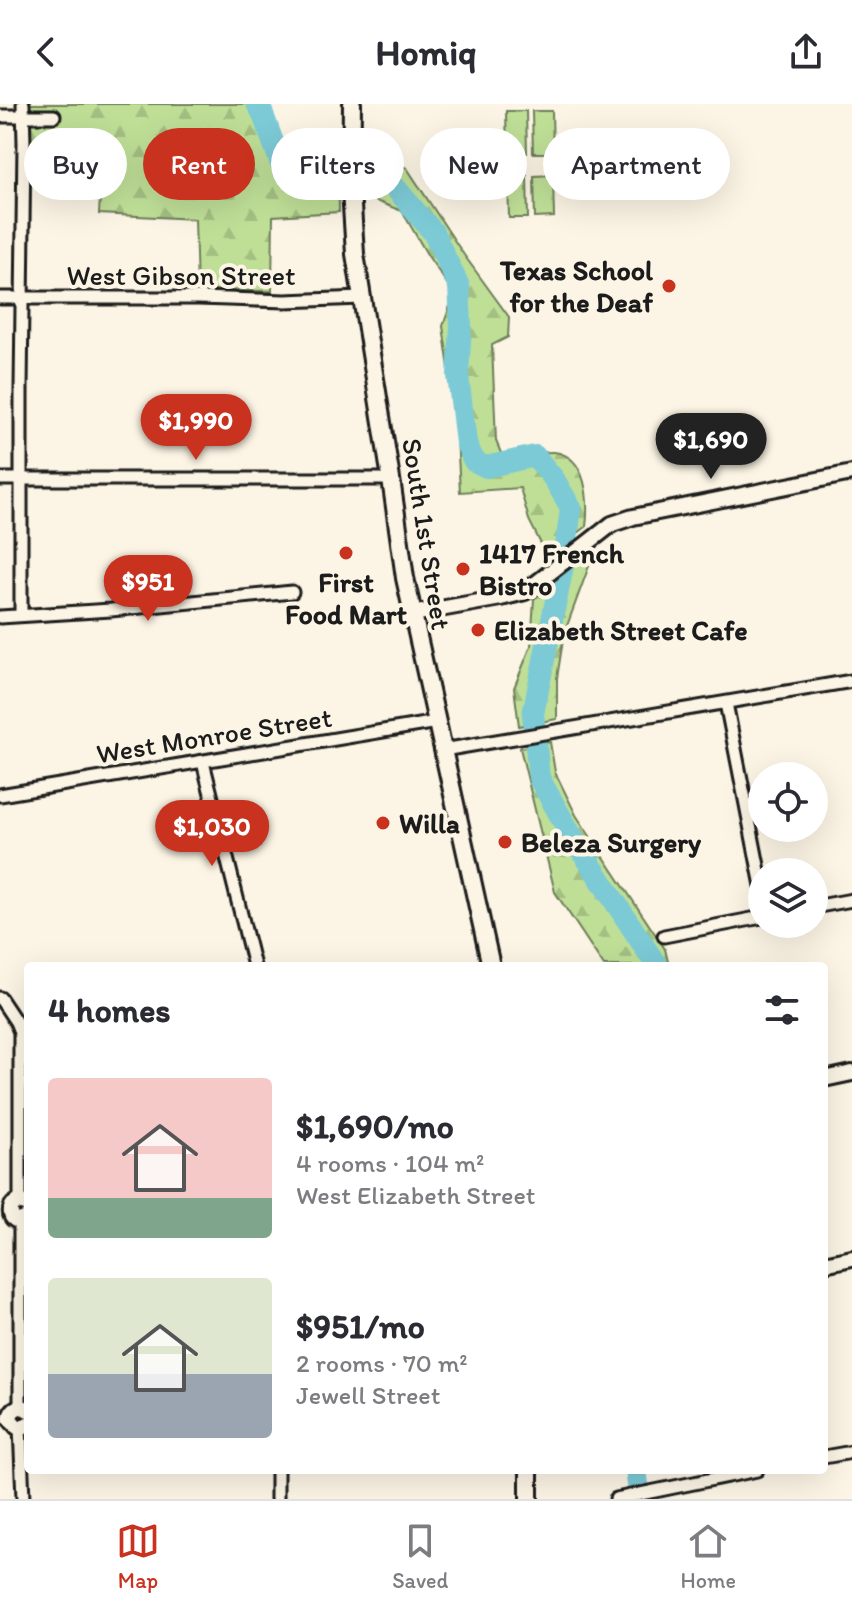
<!DOCTYPE html>
<meta charset="utf-8">
<style>
:root{--surface:#fff;--page:#f2f2f3;--text:#2b2b33;--muted:#7c7c81;--line:#e1e1e2;--accent:#c8321e}
body{margin:0;font-family:Itim,sans-serif;background:var(--page);color:var(--text);height:100vh;display:flex;flex-direction:column;font-size:30px;white-space:nowrap}
*{box-sizing:border-box;margin:0}
p{font-size:26px;color:var(--muted)}
.icon{flex:none;width:44px;height:44px;fill:none;stroke:currentColor;stroke-width:2;stroke-linecap:round;stroke-linejoin:round}
.map{position:relative;flex:1;overflow:hidden}
.drawer{position:absolute;left:24px;top:858px;width:804px;height:512px;display:flex;flex-direction:column;background:var(--surface);border-radius:8px;box-shadow:0 8px 32px #0002}
.drawer>*{flex:none}
.guide{position:absolute;left:24px;top:24px;width:804px;height:72px;display:flex;gap:16px}
.fabs{position:absolute;left:748px;top:658px;display:grid;gap:16px}
.fabs a{display:grid;place-items:center;width:80px;height:80px;border-radius:50%;background:var(--surface);box-shadow:0 8px 32px #0002;font-size:40px}
.price{position:absolute;translate:-50% -68px;padding:0 18px;border-radius:28px;background:var(--accent);color:#fff;font-size:26px;line-height:52px;filter:drop-shadow(0 2px 4px #0008)}
.price::after{content:'';position:absolute;left:50%;top:48px;width:24px;height:18px;margin-left:-12px;background:inherit;clip-path:polygon(0 0,100% 0,50% 100%)}
.price.on{background:#222;color:#fff}
ul{padding:0;list-style:none}
li{display:flex;align-items:center;gap:24px;height:200px;padding:0 24px}
li span{display:grid;place-items:center;flex:none;width:224px;height:160px;border-radius:8px;color:#555}
li>.icon{margin-inline-start:auto}
span .icon{width:96px;height:96px;fill:#fffc;stroke-width:1}
li b{font-size:34px}
h2{display:flex;justify-content:space-between;align-items:center;height:96px;padding:0 24px;font-size:34px}
.chip{padding:0 28px;border-radius:36px;background:var(--surface);box-shadow:0 8px 32px #0002;font-size:28px;line-height:72px}
.chip.on{background:var(--accent);color:#fff}
header{display:flex;justify-content:space-between;align-items:center;height:104px;padding:0 24px;background:var(--surface);font-size:36px;font-weight:700}
.tabs{display:flex;justify-content:space-around;align-items:center;height:112px;border-top:2px solid var(--line);background:var(--surface);font-size:22px;color:var(--muted)}
.tabs a{display:grid;justify-items:center;gap:4px}
.tabs .on{color:var(--accent)}
.map>svg:first-child{display:block}
.forest{fill:url(#forest-firs);stroke:#6e7e5a;stroke-width:2}
.pitch{fill:#bfdf97;stroke:#6e7e5a;stroke-width:2}
.lines{fill:none;stroke-linecap:round;stroke-linejoin:round}
.river{stroke:#7bcad6;stroke-width:22}
.minor-casing{stroke:#1c1c1c;stroke-width:17}
.tertiary-casing{stroke:#1c1c1c;stroke-width:20}
.secondary-casing{stroke:#1c1c1c;stroke-width:22}
.minor{stroke:#fcf5e5;stroke-width:11}
.tertiary{stroke:#fcf5e5;stroke-width:14}
.secondary{stroke:#fcf5e5;stroke-width:16}
.poi-dot{fill:#c8321e;stroke:#fcf5e5;stroke-width:3}
.labels{text-anchor:middle;dominant-baseline:central;stroke-width:8;stroke-linejoin:round;paint-order:stroke}
.poi-label{font-size:28px;font-weight:bold;fill:#1c1c1c;stroke:#fcf5e5;text-anchor:start}
.street-label{font-size:28px;fill:#1c1c1c;stroke:#fcf5e5}
</style>
<header><svg class="icon" aria-label="back" viewBox="0 0 24 24"><path d="M15 5l-7 7 7 7"/></svg>Homiq<svg class="icon" aria-label="share" viewBox="0 0 24 24"><path d="M12 15V3M7 8l5-5 5 5M5 13v7h14v-7"/></svg></header>
<div class="map">
<svg width="852" height="1395" viewBox="0 0 852 1395">
<defs>
<pattern id="forest-firs" width="22" height="20" patternUnits="userSpaceOnUse" patternTransform="scale(2)"><rect width="22" height="20" fill="#bfdf97"/><path d="M5 1l3.5 6h-7zM16 11l3.5 6h-7z" fill="#a4bf82"/></pattern>
</defs>
<rect width="100%" height="100%" fill="#fcf5e5"/>
<filter id="ink" filterUnits="userSpaceOnUse"><feTurbulence type="fractalNoise" baseFrequency=".0125" numOctaves="2"/><feDisplacementMap in="SourceGraphic" scale="16" xChannelSelector="R" yChannelSelector="G"/><feConvolveMatrix kernelMatrix="1 2 1 2 8 2 1 2 1" color-interpolation-filters="sRGB"/></filter>
<g filter="url(#ink)">
<path class="forest" d="M29,0h238l17,54h54l1,54 -66,4 -1,75 -75,-1 -2,-71 -96,-5 4,-71 -73,1z
M375,50l32,14 57,87 45,62 -1,20 -16,8 4,96 7,17c15,-1 38,-7 51,-6 34,4 35,50 32,75l-39,29 -18,-36 -9,-32 -60,4 -4,-75 -13,-91 11,-32 -26,-38 -26,-45 -29,-11z
M596,443l-32,87 -7,44v41l-38,7 -5,-38 17,-42 3,-47z
M550,638l5,30 21,43 89,134 4,17h-65l-49,-74 -35,-144z"/>
<path class="pitch" d="M506,7h20l1,42 -20,1z
M532,7h20l1,42h-20z
M553,71l1,42 -19,1 -1,-42z
M508,72h19l1,42h-19z"/>
<g class="lines">
<path class="river" d="M257,0l5,8 22,60 16,4 38,-8 49,10 46,54 26,54 2,39 -3,50 8,68 8,18 12,6 49,-11 19,23 17,29 -7,53 -31,153 6,64 31,55 87,133
M636,1366l4,29"/>
<defs>
<path id="minor" d="M0,12h54
M0,194h198l87,3 77,-3
M0,375h391
M21,511v-227l3,-245 -1,-39
M0,513l111,-7 181,-18
M726,599l36,183
M443,646l409,-69
M203,658l51,204
M0,691l437,-73
M814,803l38,-7
M664,832l98,-19
M0,894l16,24 4,10v170
M20,1303v-186
M20,1323l3,72
M824,1353l28,-5
M277,1395v-29
M616,1395l141,-29"/>
<path id="tertiary" d="M412,510l89,-16 24,-6 87,-68 21,-7 219,-44
M824,975l28,-6
M28,1102c-23,-16 -23,27 0,11
M824,1160l28,-6
M28,1306c-8,-6 -17,-2 -18,9l7,8h6l5,-3"/>
<path id="secondary" d="M352,0l-1,86 4,64 36,225 14,99 86,388
M529,1366v29"/>
</defs>
<use href="#minor" class="minor-casing"/>
<use href="#tertiary" class="tertiary-casing"/>
<use href="#secondary" class="secondary-casing"/>
<use href="#minor" class="minor"/>
<use href="#tertiary" class="tertiary"/>
<use href="#secondary" class="secondary"/>
</g>
</g>
<g class="poi-dot">
<circle cx="669" cy="182" r="8"/>
<circle cx="346" cy="449" r="8"/>
<circle cx="463" cy="465" r="8"/>
<circle cx="478" cy="526" r="8"/>
<circle cx="383" cy="719" r="8"/>
<circle cx="505" cy="738" r="8"/>
</g>
<g class="labels">
<g class="poi-label">
<text x="653" y="166" text-anchor="end">Texas School<tspan x="653" dy="32">for the Deaf</tspan></text>
<text x="479" y="449">1417 French<tspan x="479" dy="32">Bistro</tspan></text>
<text x="346" y="478" text-anchor="middle">First<tspan x="346" dy="32">Food Mart</tspan></text>
<text x="494" y="526">Elizabeth Street Cafe</text>
<text x="399" y="719">Willa</text>
<text x="521" y="738">Beleza Surgery</text>
</g>
<g class="street-label">
<text x="181" y="171">West Gibson Street</text>
<text transform="translate(427 430) rotate(81)">South 1st Street</text>
<text transform="translate(214 631) rotate(-9)">West Monroe Street</text>
</g>
</g>
</svg>
<div class="fabs">
<a><svg class="icon" aria-label="locate" viewBox="0 0 24 24"><circle cx="12" cy="12" r="6"/><path d="M12 2v4M12 18v4M2 12h4M18 12h4"/></svg></a>
<a><svg class="icon" aria-label="layers" viewBox="0 0 24 24"><path d="M12 4l9 5-9 5-9-5zM3 14l9 5 9-5"/></svg></a>
</div>
<b class="price" style="left:196px;top:358px">$1,990</b>
<b class="price on" style="left:711px;top:377px">$1,690</b>
<b class="price" style="left:148px;top:519px">$951</b>
<b class="price" style="left:212px;top:764px">$1,030</b>
<div class="guide">
<a class="chip">Buy</a>
<a class="chip on">Rent</a>
<a class="chip">Filters</a>
<a class="chip">New</a>
<a class="chip">Apartment</a>
</div>
<section class="drawer">
<h2>4 homes<svg class="icon" aria-label="filters" viewBox="0 0 24 24"><path d="M4 7h16M4 17h16"/><circle cx="9" cy="7" r="2"/><circle cx="15" cy="17" r="2"/></svg></h2>
<ul>
<li><span style="background:linear-gradient(#f6c9c9 75%,#7fa58c 0)"><svg class="icon" aria-label="home" viewBox="0 0 24 24"><path d="M3 11l9-7 9 7M6 9v11h12V9"/></svg></span><div><b>$1,690/mo</b><p>4 rooms · 104 m²</p><p>West Elizabeth Street</p></div></li>
<li><span style="background:linear-gradient(#dfe7d0 60%,#9aa5b1 0)"><svg class="icon" aria-label="home" viewBox="0 0 24 24"><path d="M3 11l9-7 9 7M6 9v11h12V9"/></svg></span><div><b>$951/mo</b><p>2 rooms · 70 m²</p><p>Jewell Street</p></div></li>
</ul>
</section>
</div>
<nav class="tabs">
<a class="on"><svg class="icon" aria-label="map" viewBox="0 0 24 24"><path d="M3 6l6-2 6 2 6-2v14l-6 2-6-2-6 2zM9 4v14M15 6v14"/></svg>Map</a>
<a><svg class="icon" aria-label="saved" viewBox="0 0 24 24"><path d="M7 4h10v16l-5-4-5 4z"/></svg>Saved</a>
<a><svg class="icon" aria-label="home" viewBox="0 0 24 24"><path d="M3 11l9-7 9 7M6 9v11h12V9"/></svg>Home</a>
</nav>
